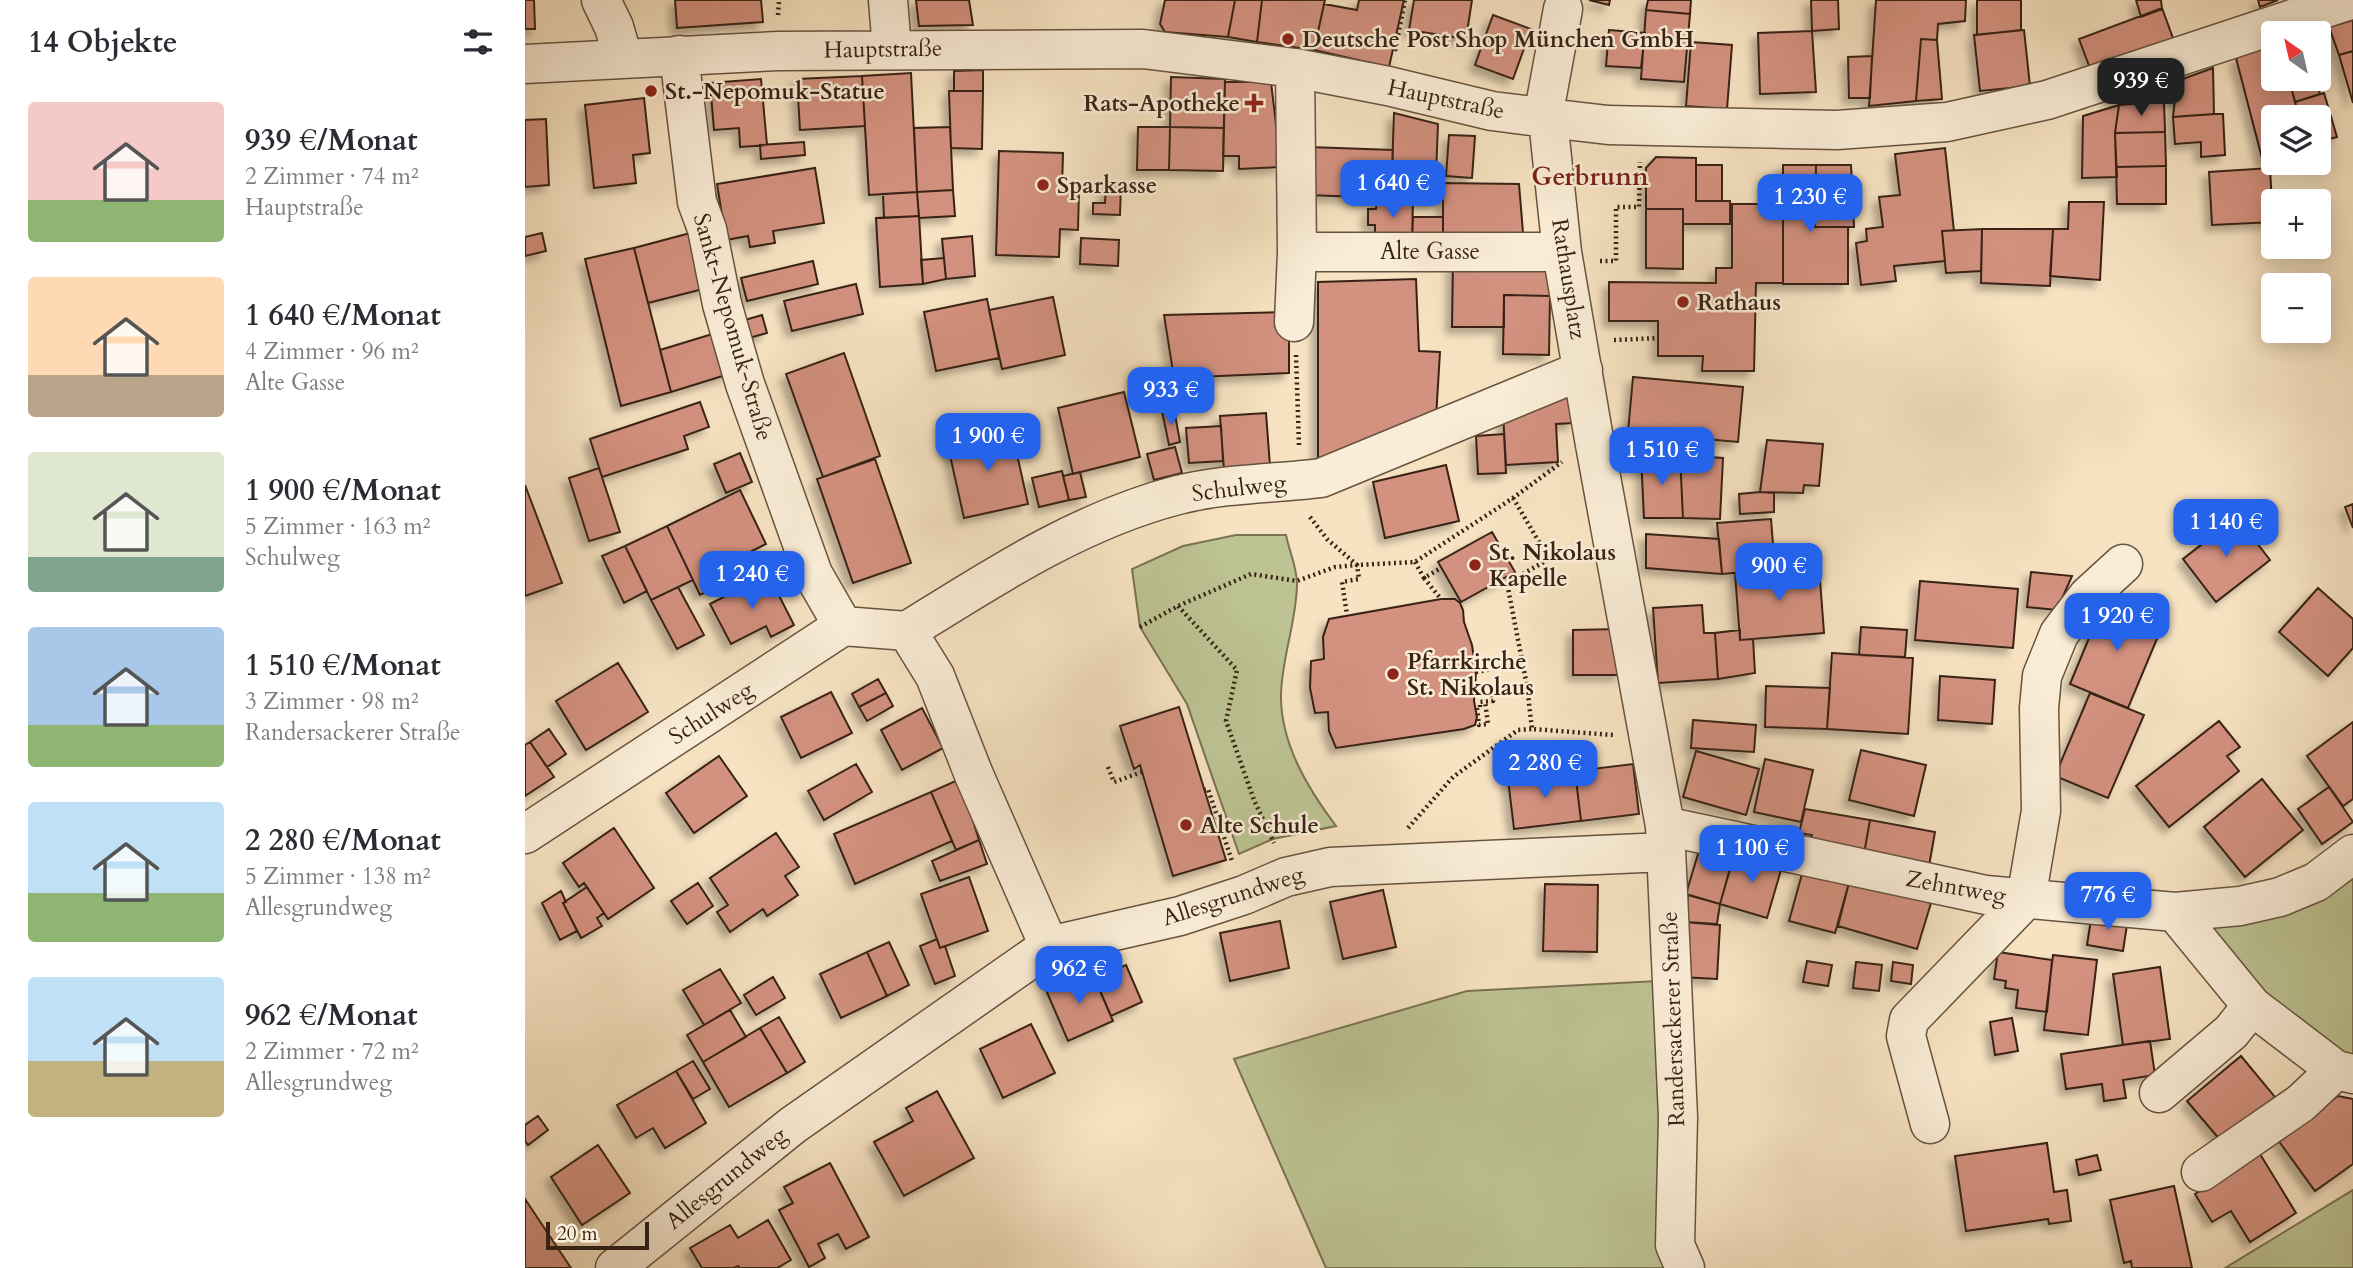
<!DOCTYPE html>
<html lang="de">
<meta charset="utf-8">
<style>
:root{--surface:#fff;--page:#f7f7f7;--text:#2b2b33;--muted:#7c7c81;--accent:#2563eb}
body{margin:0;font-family:Cardo,serif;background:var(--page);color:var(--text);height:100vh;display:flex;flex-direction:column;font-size:26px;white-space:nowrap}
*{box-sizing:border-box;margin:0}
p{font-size:23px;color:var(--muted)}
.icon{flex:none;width:38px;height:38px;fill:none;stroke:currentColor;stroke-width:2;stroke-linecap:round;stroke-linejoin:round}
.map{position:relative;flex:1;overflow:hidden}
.sheet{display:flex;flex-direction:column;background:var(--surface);width:525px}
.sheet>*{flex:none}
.needle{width:46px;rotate:326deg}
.controls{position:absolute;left:1736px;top:21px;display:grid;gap:14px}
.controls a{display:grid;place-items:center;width:70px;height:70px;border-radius:7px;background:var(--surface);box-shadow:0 4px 18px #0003;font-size:35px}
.scale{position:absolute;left:21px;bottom:18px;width:103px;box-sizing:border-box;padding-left:7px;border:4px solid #382315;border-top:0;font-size:19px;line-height:24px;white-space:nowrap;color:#382315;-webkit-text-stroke:5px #faedd7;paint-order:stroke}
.price{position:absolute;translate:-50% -60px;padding:0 16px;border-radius:14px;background:var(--accent);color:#fff;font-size:23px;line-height:46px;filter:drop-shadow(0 2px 4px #0008)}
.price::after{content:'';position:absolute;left:50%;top:42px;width:21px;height:16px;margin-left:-10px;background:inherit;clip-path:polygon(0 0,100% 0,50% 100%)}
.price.current{background:#222;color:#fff}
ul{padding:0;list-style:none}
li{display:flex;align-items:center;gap:21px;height:175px;padding:0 28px}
li span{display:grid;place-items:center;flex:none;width:196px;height:140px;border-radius:7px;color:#555}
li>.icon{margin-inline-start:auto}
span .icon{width:84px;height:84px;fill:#fffc;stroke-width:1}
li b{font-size:30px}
h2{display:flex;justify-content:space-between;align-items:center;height:84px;padding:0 28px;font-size:30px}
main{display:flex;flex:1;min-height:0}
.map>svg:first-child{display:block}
.green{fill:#bdc393;stroke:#7a7354;stroke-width:2}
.building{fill:#d3917f;stroke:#382315;stroke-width:2;filter:url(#shadow)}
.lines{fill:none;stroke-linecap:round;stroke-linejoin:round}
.minor-casing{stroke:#685340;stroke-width:41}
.path{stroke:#382315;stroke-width:4.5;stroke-dasharray:2 3.5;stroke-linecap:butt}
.minor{stroke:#faedd7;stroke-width:38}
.poi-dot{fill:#8f2418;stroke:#faedd7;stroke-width:2.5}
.labels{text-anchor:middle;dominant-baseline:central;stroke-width:5;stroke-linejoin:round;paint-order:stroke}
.poi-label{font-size:23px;font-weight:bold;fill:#382315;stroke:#faedd7;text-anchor:start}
.street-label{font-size:23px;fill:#382315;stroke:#faedd7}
.quarter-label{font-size:26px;font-weight:bold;fill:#7a1f14;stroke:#faedd7}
</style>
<main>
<section class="sheet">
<h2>14 Objekte<svg class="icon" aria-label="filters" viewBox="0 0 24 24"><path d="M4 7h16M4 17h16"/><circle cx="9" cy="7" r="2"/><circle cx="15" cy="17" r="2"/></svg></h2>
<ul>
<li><span style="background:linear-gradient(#f6c9c9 70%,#8fb573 0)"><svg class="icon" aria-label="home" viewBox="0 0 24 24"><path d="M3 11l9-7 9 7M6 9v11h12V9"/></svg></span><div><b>939 €/Monat</b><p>2 Zimmer · 74 m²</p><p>Hauptstraße</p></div></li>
<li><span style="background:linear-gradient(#ffd9b3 70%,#b9a48a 0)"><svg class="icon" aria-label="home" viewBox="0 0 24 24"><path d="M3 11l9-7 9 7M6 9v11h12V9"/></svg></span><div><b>1 640 €/Monat</b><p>4 Zimmer · 96 m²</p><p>Alte Gasse</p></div></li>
<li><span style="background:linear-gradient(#dfe7d0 75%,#7fa58c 0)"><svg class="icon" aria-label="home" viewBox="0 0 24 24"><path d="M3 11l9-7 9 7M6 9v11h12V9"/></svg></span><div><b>1 900 €/Monat</b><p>5 Zimmer · 163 m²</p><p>Schulweg</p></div></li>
<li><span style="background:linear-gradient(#a9c7e8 70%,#8fb573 0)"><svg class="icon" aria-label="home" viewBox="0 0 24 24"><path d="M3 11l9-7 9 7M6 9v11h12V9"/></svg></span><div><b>1 510 €/Monat</b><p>3 Zimmer · 98 m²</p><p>Randersackerer Straße</p></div></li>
<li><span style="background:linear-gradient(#bfe0f5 65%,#8fb573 0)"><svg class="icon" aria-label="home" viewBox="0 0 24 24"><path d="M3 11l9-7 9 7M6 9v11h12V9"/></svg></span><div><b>2 280 €/Monat</b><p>5 Zimmer · 138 m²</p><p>Allesgrundweg</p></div></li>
<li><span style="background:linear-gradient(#bfe0f5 60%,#c2b280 0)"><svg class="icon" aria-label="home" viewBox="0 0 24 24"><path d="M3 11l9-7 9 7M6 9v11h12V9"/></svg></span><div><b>962 €/Monat</b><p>2 Zimmer · 72 m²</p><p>Allesgrundweg</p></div></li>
</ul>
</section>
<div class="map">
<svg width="1828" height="1268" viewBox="0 0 1828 1268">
<defs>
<filter id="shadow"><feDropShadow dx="-6" dy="6" stdDeviation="3.5" flood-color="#0004"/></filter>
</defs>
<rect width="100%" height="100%" fill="#f7e3c2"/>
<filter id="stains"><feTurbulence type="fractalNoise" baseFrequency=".00286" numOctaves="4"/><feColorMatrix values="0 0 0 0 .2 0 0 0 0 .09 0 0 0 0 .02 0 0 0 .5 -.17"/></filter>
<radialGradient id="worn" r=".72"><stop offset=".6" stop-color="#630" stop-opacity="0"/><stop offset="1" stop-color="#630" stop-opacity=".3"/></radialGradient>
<path class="green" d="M711,535h50c3,15 11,33 11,48 0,37 -15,73 -16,111 -1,49 27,95 55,132l-63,13 -34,15 -52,-150 -47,-77 -8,-58 51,-23z
M1828,854v220l-101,-68 -53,-96z
M1151,980l9,288h-359l-92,-209 233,-68z
M1828,1190v78h-128z"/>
<path class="building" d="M0,0h9l1,29h-10z
M150,0h86l2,22 -86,6z
M391,0h53l4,25 -54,1z
M640,0h70l-7,37 -63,-5 -5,-8z
M710,0h27l-5,42 -29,-5z
M737,0h63l-11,50 -57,-8z
M834,0h45l-15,67 -75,-17 10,-46 33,6z
M889,0h58l-6,39 -57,-9z
M1064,0h21l-1,5z
M1123,0h43l-1,14 -44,-4z
M1286,0h27l1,29 -27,2z
M1351,0h90l-1,21 -27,3 -1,16 -16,-1 -5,62 -47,5z
M1452,0h44v30l-44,5z
M1611,0h25l1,9 -21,8z
M1733,0h20l-18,7z
M1637,8l12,33 -83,30 -12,-32z
M1121,10l44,4 -6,68 -43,-3z
M968,15l38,14 -18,50 -38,-14z
M1828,20v31l-14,4 -10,-28z
M1795,29l6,26 -7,1v-23h-12z
M1084,30l36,3 -4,35 -35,-2z
M1499,30l6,56 -50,5 -6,-56z
M1287,31l4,61 -56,2 -2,-61z
M1396,39l16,1 5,59 -26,2z
M1166,42l41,3 -5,64 -41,-3z
M1748,44v35h16l10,38h-26v42l-10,3 -27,-104z
M1828,51v52l-14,-48z
M1347,56l-2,42h-21l-1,-41z
M1688,68l1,46 -41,3 4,-36z
M458,70v21h-29v-20z
M386,73l6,119 -48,3 -7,-119z
M337,76l3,50 -65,4 -3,-51z
M646,77l54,2 -1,49 -54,-1z
M236,79l6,66 -27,2 -1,-19 -25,2 -4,-47z
M1764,79h27l4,15 -25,8z
M700,82h46l10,85 -42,2v-13h-16z
M424,91h34l-1,58 -31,-1z
M1799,93l13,44 -18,5v-25h-20l-4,-15z
M119,98l6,55 -17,2 3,28 -42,5 -9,-83z
M1639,101l1,31 -50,1 4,-28z
M1594,105l-4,28 2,44 -35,1 1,-62z
M869,113l44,11 -3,75 -44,-1z
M1689,114h9l2,41 -24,2v-15l-26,2 -2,-27z
M21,119l3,66 -24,2v-67z
M425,127l3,63 -36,2 -3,-64z
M613,127h32l-1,43h-32z
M645,127l54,1 -1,43 -54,-1z
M1640,132l1,34 -50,1 -1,-34z
M924,135l26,1 -3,42 -26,-2z
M279,142l1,13 -44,4 -1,-14z
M784,147l84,3 -2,48 -84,-3z
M1420,148l9,83h-12l3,30 -51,5 2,15 -35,4 -5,-42 11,-2 -1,-12 17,-2 -4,-30 21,-2 -5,-41z
M474,151l64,2 -1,37h17l-1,40 -18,-1 -1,28 -63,-2z
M1131,157l40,1v43h34v23h-47v-15h-37v-41z
M1171,165h26v36h-26z
M1258,165h33l-1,62h33v57h-65z
M1291,165h35l3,62h-39z
M1641,166v38h-49l-1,-37z
M290,168l9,55 -51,8 2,12 -25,4 -2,-11 -22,4 -9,-56z
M1745,168l3,54 -61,3 -3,-53z
M581,183h15l-1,32 -27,-1v-11h12z
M918,183l76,1 5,61 -81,-2z
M428,190l2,26 -36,2 -2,-26z
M392,192l2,24 -35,2 -1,-24z
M852,198h36l-1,45h-37v-18h-7v-16h8z
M1544,202h35l-4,78 -50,-4 3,-47h15z
M1207,204h51v79h-27l-2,88h-52l1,-15h-45v-35h-49v-39l107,1v-15h16z
M1121,209h37v60l-37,-1z
M394,216l4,68 -43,3 -4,-69z
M888,217h30v26h-31z
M1457,229h71l-3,57 -69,-3z
M1457,229l-1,42 -35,2 -4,-42z
M169,232l13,56 -59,15 -14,-55z
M17,233l4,18 -21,5v-19z
M447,236l3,40 -29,3 -4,-40z
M556,238l38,2 -1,26 -38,-2z
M109,248l37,144 -50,14 -36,-147z
M419,258l2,21 -23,5 -2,-24z
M928,260l98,2 -1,34 -46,-1v32h-52z
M288,261l5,23 -71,17 -6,-23z
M891,279l3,72 21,1 -4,66 -118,43v-179z
M331,284l7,30 -71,17 -8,-30z
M979,295l46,1 -1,59 -46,-1z
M528,297l12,58 -63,14 -13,-59z
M462,299l12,59 -63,13 -12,-59z
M764,312v61l-115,5 -10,-63z
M237,315l5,18 -18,5 -4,-18z
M194,332l10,42 -58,18 -11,-42z
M319,353l36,103 -57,21 -37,-103z
M1108,377l110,10 -5,55 -110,-10z
M599,392l16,65 -67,17 -15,-66z
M1047,397l2,26 -18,1 2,38 -52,3 -3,-52 31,-2v-12z
M175,402l9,25 -25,9 4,13 -86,28 -12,-38z
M649,409l6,33 -11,3 -7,-34z
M741,413l4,53 -46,4 -4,-54z
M696,426l2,35 -34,2 -3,-35z
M486,427l17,77 -64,14 -17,-76z
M979,434l2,39 -28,1 -2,-38z
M1242,440l56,4 -4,42 -15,-1 -1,8 -43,-1z
M650,447l7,26 -28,7 -7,-26z
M215,453l12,29 -26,11 -12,-29z
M1155,455l43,3 -3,61 -37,-1z
M1155,455l3,63h-39l-3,-62z
M350,459l36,104 -58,20 -36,-104z
M921,465l13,56 -74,17 -12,-56z
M74,468l21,64 -31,9 -20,-63z
M537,471l7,29 -30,7 -7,-29z
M555,472l6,25 -17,3 -6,-24z
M0,485l37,98 -37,13z
M215,490l26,54 -46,23 6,15 -26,13 -33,-69z
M1235,492l14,1v19l-34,2 -1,-20z
M1828,504v24l-8,-21z
M1712,517l33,43 -54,42 -33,-43z
M1246,519l4,50 -53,5 -5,-51z
M142,526l26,54 -42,20 -26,-54z
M967,532l23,40 -54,30 -23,-40z
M1121,534l73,5 3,35 -76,-6z
M100,546l22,45 -23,12 -22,-47z
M1294,566l5,67 -84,7 -5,-67z
M1506,572l41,4 -15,34 -30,-3z
M243,574l26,51 -23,12 -5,-11 -35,18 -21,-40z
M1395,581l98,8 -5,59 -98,-8z
M153,587l26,48 -27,14 -26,-49z
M1793,588l35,31v29l-25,28 -49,-44z
M1581,597l58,25 -36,86 -58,-24z
M916,599h14l5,4 3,7 1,12 8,23 4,27 -2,29 3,16 -2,8 -11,4 -128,19 -7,-17 -1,-19 -13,1 -5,-25 1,-27 13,-2 -1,-22 6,-18z
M1177,605l2,28h11l3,46 -60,4 -5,-75z
M1336,627l46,3 -2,27 -46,-2z
M1095,629l1,46h-48v-45z
M1215,630v10l13,-1 2,34 -37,6 -3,-46z
M1307,653l81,5 -5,76 -81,-5z
M93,663l30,49 -62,38 -30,-49z
M1415,676l55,4 -3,44 -54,-4z
M353,679l8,14 -27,14 -7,-13z
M1241,686l64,2 -3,41 -62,-2z
M306,692l21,41 -51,25 -20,-41z
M361,693l7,13 -26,15 -8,-14z
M1565,693l54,22 -36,83 -53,-22z
M654,707l47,153 -53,16 -33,-111 -6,4 -14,-43z
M397,708l21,40 -41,22 -21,-40z
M1168,720l63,5 -2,27 -63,-4z
M1694,721l21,26 -13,9 12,15 -70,56 -33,-41z
M1828,722v77l-10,7 -36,-50z
M24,729l17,25 -19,13 -17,-25z
M5,742l24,35 -29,19v-51z
M1336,750l65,15 -12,51 -65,-16z
M1171,751l63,18 -13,46 -63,-18z
M194,756l28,40 -53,37 -28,-40z
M1240,759l48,11 -12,52 -47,-10z
M331,764l16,28 -48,28 -16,-29z
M1108,764l6,50 -58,7 -6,-50z
M1050,771l6,50 -67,8 -6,-50z
M435,779l19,61 -23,10 -25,-58z
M1737,779l41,51 -58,47 -41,-50z
M1804,787l24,35 -31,22 -24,-35z
M406,792l21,49 -97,43 -21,-50z
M1280,809l65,11 -6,34 -54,-9 2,-10 -13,-2z
M1345,820l65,12 -6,34 -65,-12z
M89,828l40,60 -46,31 -24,-36 -5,4 -16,-24z
M251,833l23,34 -14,9 13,19 -31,21 -4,-7 -33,23 -13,-20 11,-7 -18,-27z
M454,840l8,24 -47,17 -8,-20z
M1176,844l33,10 -14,50 -34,-10z
M1229,854l29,9 -16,55 -47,-14 13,-45 18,5z
M1279,867l46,12 -15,54 -46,-12z
M444,877l19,54 -48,17 -19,-54z
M1325,879l81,24 -14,46 -79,-23z
M173,883l15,23 -26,18 -16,-23z
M1020,884l53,1 -1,67 -54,-1z
M62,887l17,26 -7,5 5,8 -21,12 -18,-35z
M858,890l13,57 -53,12 -13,-57z
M36,891l5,11 -3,1 14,28 -17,9 -18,-37z
M1163,895l32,9 -3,20 -31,-2z
M1567,913l36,5 -5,33 -36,-6z
M755,921l9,47 -59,13 -10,-48z
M1159,922l36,3 -3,54 -36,-2z
M412,939l3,9 5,-2 10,30 -20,8 -15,-38z
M364,942l20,43 -22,11 -20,-44z
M342,952l20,44 -46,22 -21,-44z
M1473,952l54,8 -5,52 -31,-4 2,-18 -13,-2 1,-7 -12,-2z
M1528,955l44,5 -9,75 -44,-5z
M1282,961l25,4 -4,21 -25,-4z
M1331,962l26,3 -3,26 -26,-3z
M1368,962l20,3 -2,19 -20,-3z
M601,965l16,37 -31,14 -16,-37z
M1635,967l10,72 -47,6 -10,-71z
M195,969l21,34 -37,22 -21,-35z
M566,970l22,51 -45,20 -22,-51z
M248,977l12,21 -29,17 -12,-20z
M205,1010l16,27 -43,25 -16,-27z
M254,1017l26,45 -18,11 -27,-45z
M1487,1018l6,33 -23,4 -5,-33z
M506,1024l24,49 -52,25 -23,-49z
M235,1028l27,45 -58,34 -26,-45z
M1625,1041l5,34 -32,5 3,18 -22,3 -2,-17 -36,5 -5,-35z
M1716,1056l34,41 -54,44 -34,-40z
M168,1061l17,28 -17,10 -17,-28z
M151,1071l30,52 -41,25 -12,-20 -17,10 -19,-33z
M412,1091l37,67 -70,38 -30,-54 39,-21 -7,-13z
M1813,1096l15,3v65l-38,27 -37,-51z
M13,1116l10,14 -20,15 -3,-4v-16z
M1522,1143l7,49 13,-2 4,31 -22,3 -1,-5 -82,12 -11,-75z
M73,1145l32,48 -48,32 -31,-48z
M1735,1154l36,59 -46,29 -19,-31 -19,11 -17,-28z
M1572,1155l4,15 -22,5 -3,-15z
M305,1163l39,74 -23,12 -8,-15 -20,10 7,14 -16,9 -30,-57 14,-7 -9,-16z
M1649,1186l18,82h-60l-1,-7 -7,2 -14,-63z
M0,1199l46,69h-46z
M243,1220l23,40 -14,8h-37l-2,-2 -4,2h-32l-12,-20 40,-23 8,13z"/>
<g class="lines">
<defs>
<path id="minor" d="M76,0l13,27 9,31
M363,0l4,49
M1038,9l-17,92 16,151 32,187 71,387 13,291 -3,128 10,23
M154,55l18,147 10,27 15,75 23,80 68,190 30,52
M0,64l253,-13 365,-2 152,19 93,18 104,25 56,7 60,7 229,5 110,-8 100,-22 303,-100
M772,252h265
M769,322l3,-70 -2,-184
M382,631c85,-53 173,-111 271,-136 46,-12 96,-11 143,-17l262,-108
M1140,826l321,69 189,17 65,-6 40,-9 36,-15 37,-28
M0,834l318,-208 64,5 28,45 39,99 75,171
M1650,912l77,94 84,64 17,4
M1634,1093l72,-61 21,-26
M1405,1124l-24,-88 3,-16 117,-121 15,-88 -2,-103 3,-32 17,-42 29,-38 35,-32
M1676,1172l100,-69 35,-33
M90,1268l178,-143 256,-179 131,-30 64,-21 42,-18 44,-10 335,-15"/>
</defs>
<use href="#minor" class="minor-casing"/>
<path class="path" d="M253,15l1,-15
M870,51l10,-51
M1075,261h16v-54h23l1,-45
M1089,340l44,-2
M771,355l3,90
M988,498l36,61 -42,24 20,103 5,43 81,6
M785,517l17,22 30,26 58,-3 98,-64 49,-36
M890,562l9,16 17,-10
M899,578l17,21
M653,606l59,64 -11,51 28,79 20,43
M615,627l38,-21 73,-32 46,7 38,-14 22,-2 2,14 -17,3 5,33
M951,672l47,-9
M955,707v-5l13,-1 -2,-11 36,-4
M952,708l2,17 9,-1 -3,-23
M583,767l6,15 28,-10
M679,790l4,-1 24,72
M883,828l45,-51 65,-47 14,-1"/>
<use href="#minor" class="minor"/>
</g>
<g class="poi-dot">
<circle cx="763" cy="39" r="7"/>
<circle cx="126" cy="91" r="7"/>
<path d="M725.5 92.5h7v7h7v7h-7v7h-7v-7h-7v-7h7z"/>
<circle cx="518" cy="185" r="7"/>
<circle cx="1158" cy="302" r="7"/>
<circle cx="950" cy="565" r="7"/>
<circle cx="868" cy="674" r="7"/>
<circle cx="661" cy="825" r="7"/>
</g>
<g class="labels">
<g class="poi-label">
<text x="777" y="39">Deutsche Post Shop München GmbH</text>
<text x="140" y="91">St.-Nepomuk-Statue</text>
<text x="715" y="103" text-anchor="end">Rats-Apotheke</text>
<text x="532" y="185">Sparkasse</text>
<text x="1172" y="302">Rathaus</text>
<text x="964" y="552">St. Nikolaus<tspan x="964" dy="26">Kapelle</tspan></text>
<text x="882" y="661">Pfarrkirche<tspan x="882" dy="26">St. Nikolaus</tspan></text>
<text x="675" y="825">Alte Schule</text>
</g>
<g class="street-label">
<text transform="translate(358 49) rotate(-1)">Hauptstraße</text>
<text transform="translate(921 99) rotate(12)">Hauptstraße</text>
<text x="905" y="251">Alte Gasse</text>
<text transform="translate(1044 279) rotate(81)">Rathausplatz</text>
<text transform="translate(208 327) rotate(74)">Sankt-Nepomuk-Straße</text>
<text transform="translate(714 488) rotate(-7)">Schulweg</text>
<text transform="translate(186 713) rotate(-33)">Schulweg</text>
<text transform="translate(1431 887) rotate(10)">Zehntweg</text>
<text transform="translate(708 896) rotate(-18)">Allesgrundweg</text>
<text transform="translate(1148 1019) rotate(-92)">Randersackerer Straße</text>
<text transform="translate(201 1178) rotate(-39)">Allesgrundweg</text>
</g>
<g class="quarter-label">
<text x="1065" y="176">Gerbrunn</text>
</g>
</g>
<rect width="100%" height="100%" filter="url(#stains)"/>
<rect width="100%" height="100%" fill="url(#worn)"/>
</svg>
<div class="controls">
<a><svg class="needle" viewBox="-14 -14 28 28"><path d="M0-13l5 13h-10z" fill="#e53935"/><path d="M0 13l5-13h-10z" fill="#7c7c81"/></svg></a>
<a><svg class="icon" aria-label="layers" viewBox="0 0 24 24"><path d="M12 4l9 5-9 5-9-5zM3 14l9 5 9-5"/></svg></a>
<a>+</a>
<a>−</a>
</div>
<div class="scale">20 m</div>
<b class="price current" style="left:1616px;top:118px">939 €</b>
<b class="price" style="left:868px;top:220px">1 640 €</b>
<b class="price" style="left:1285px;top:234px">1 230 €</b>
<b class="price" style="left:646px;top:427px">933 €</b>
<b class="price" style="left:463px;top:473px">1 900 €</b>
<b class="price" style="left:1137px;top:487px">1 510 €</b>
<b class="price" style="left:1701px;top:559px">1 140 €</b>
<b class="price" style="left:1254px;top:603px">900 €</b>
<b class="price" style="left:227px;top:611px">1 240 €</b>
<b class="price" style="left:1592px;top:653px">1 920 €</b>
<b class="price" style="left:1020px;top:800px">2 280 €</b>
<b class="price" style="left:1227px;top:885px">1 100 €</b>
<b class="price" style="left:1583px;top:932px">776 €</b>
<b class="price" style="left:554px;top:1006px">962 €</b>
</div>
</main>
